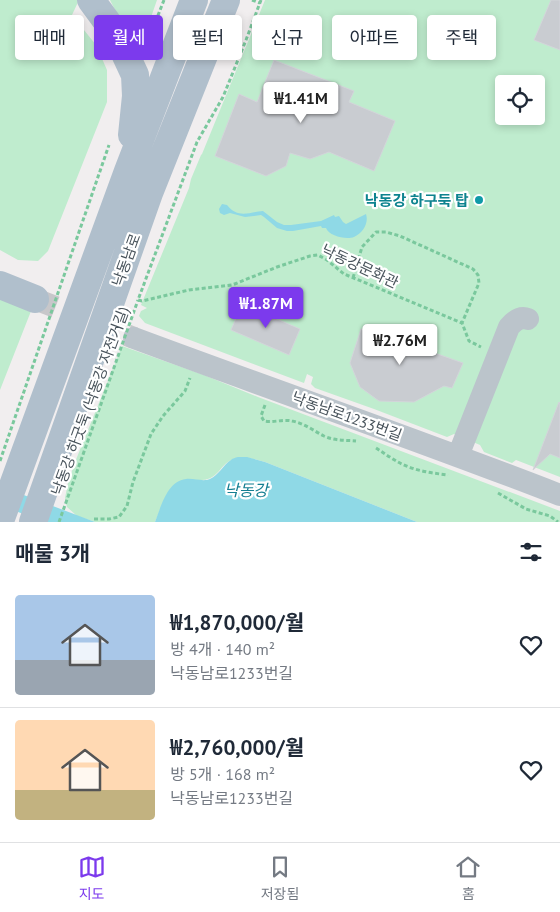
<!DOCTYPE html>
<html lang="ko">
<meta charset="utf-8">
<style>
:root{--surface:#fff;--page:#f2f2f3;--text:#1f2937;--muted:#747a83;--line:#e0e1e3;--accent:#7c3aed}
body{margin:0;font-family:"PT Sans","Noto Sans KR",sans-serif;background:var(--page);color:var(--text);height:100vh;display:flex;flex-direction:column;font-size:19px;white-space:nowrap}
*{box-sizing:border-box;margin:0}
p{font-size:16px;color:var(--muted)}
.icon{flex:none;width:28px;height:28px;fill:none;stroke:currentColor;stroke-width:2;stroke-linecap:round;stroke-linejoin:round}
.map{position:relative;height:522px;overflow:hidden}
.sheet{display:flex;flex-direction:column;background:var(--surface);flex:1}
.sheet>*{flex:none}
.guide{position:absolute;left:15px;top:15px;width:530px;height:45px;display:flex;gap:10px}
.buttons{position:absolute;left:495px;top:75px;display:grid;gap:10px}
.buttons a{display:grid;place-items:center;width:50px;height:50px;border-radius:5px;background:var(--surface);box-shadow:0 2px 8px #0003;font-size:25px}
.price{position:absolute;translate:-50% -42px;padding:0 11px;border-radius:5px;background:#fff;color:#222;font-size:16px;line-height:32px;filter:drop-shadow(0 1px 2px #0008)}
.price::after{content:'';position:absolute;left:50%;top:30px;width:15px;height:11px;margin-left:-8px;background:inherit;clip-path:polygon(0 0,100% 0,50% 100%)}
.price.active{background:var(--accent);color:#fff}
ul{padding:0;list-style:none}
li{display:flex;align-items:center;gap:15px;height:125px;padding:0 15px}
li+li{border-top:1px solid var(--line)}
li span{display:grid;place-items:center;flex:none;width:140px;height:100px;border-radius:5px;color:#555}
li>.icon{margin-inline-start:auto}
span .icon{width:60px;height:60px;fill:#fffc;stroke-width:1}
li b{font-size:21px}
h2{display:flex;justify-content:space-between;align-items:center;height:60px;padding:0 15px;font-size:21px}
.tag{padding:0 18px;border-radius:5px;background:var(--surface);box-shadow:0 2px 8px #0003;font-size:18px;line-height:45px}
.tag.active{background:var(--accent);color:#fff}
.dock{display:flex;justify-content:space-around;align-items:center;height:70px;border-top:1px solid var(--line);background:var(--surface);font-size:14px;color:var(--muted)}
.dock a{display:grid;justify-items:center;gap:2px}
.dock .active{color:var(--accent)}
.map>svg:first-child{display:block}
.green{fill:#bfecce;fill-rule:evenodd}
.water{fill:#8fd9e6}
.building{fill:#c9ccd1;stroke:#d3d5da}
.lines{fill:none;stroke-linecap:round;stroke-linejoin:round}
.minor-tunnel{stroke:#c7c7ca;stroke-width:22;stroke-dasharray:22 11;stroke-linecap:butt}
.path{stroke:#7ac89d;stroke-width:3;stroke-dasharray:4 2.5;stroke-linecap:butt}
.minor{stroke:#bbc4cb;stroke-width:22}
.major{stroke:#b0bfcc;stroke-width:28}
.path-bridge{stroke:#7ac89d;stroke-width:3;stroke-dasharray:4 2.5;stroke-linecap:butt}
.culture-dot{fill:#0f9aa8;stroke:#fff;stroke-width:2}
.labels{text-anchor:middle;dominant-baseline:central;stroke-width:4.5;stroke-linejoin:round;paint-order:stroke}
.culture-label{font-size:15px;font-weight:bold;fill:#0d838f;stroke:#fff;text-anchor:end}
.street-label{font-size:15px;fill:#48535b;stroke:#fff}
.water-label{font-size:16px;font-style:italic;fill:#157f92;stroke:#fff}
</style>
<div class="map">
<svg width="560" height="522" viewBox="0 0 560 522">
<rect width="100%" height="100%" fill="#f1eeef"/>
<path class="green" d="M0,0h79l-7,15 24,30 11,25v32l-59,149 -10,10 -20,-1 -18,-10z
M110,0h47l-16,46 -15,-13 -8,-17z
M265,0h295v477l-44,-17 -4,3 -28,-11 -4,-7 -26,-11 -7,3 -73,-28 -59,-21 -4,-4 2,-7 -6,-3 -3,9 -159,-60 -6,-7 2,-5 6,-3 -6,-3 48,-117 2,-9 10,-24 1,-1zM504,84h32v32h-32z
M0,297l33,9 -33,84z
M122,346l82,29 54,22 302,114v11h-143l-152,-60c-11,-3 -22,-7 -33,-2 -12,4 -13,19 -30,20l-37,18 -10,24h-60l-18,-6 -10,-9 -2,-9 3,-15 7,-21z"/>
<path class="water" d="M222,204l5,1c11,14 22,7 36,6l14,11 7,3h7l30,-4 13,-6 1,2 4,-1 4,6 3,2 20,-10c3,9 -3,19 -12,23 -8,3 -25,-1 -28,-9h-4l-1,-2 -28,5h-6l-10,-3 -13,-11 -3,-2 -16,2 -15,-4 -6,2 -4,-2 -1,-4z
M238,457h9l18,5 152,60h-262c6,-15 12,-41 31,-43 8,-1 17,3 24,0 9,-4 13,-14 21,-19 2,-2 4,-2 7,-3z
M0,486l95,36h-51l-44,-17z"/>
<path class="building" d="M551,0h9v50l-26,-10z
M274,60l80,31 -5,11 46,19 -21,50 -45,-19 -19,7 -20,-6 -4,13 -20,10 -51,-20 24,-62 18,8z
M242,304l58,25 -11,26 -58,-25z
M393,327h7l8,2 10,6 11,16 34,12 -11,25 -8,-2 -30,16 -35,-1 -19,-14 -10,-24 11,-34 17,6 5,-4z
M559,402l1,1v55l-10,-4 -17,16z"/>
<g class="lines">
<path class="minor-tunnel" d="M35,299l99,39"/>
<path class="path" d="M252,0l8,3
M261,0l-15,40 -23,57 -26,45 -59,158 4,1 47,-11 43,-5 45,-18 33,-11 8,-1 9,5 17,14 118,49 7,18 12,6
M146,46l18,-46
M353,278l9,-31 14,-15h10l14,4 73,33 5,6 1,8 -17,40
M265,405l-4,11 3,5c8,2 19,-2 28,0 12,2 22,10 32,15 11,5 21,4 32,5
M376,448c8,5 16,11 24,15 15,8 32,10 48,12
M498,493l28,16 24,7 8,6
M94,519h15l10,-2 8,-11 6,-24 18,-48 12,-18 22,-25 5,-13"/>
<path class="minor" d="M134,338c142,53 285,102 426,157
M458,456l51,-129c5,-6 11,-11 19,-8"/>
<path class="major" d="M91,0l25,34 19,41 1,21 -4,39
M0,285l35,14
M0,521l128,-350 66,-171
M33,522l116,-329 77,-193"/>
<path class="path-bridge" d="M0,461l109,-316
M59,522l79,-222"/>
</g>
<circle class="culture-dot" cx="479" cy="200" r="5"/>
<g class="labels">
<g class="culture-label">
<text x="469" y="200">낙동강 하구둑 탑</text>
</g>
<g class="street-label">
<text transform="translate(126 260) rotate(-70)">낙동남로</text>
<text transform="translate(360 266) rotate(25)">낙동강문화관</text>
<text transform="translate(90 401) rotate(-70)">낙동강 하굿둑 (낙동강 자전거길)</text>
<text transform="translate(347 416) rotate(20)">낙동남로1233번길</text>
</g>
<g class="water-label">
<text x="246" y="490">낙동강</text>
</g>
</g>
</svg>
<div class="buttons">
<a><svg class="icon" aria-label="locate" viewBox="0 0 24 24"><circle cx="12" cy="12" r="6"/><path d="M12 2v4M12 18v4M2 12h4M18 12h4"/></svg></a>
</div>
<b class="price" style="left:301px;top:124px">₩1.41M</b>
<b class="price active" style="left:266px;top:329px">₩1.87M</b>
<b class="price" style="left:400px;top:366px">₩2.76M</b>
<div class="guide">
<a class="tag">매매</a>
<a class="tag active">월세</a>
<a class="tag">필터</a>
<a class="tag">신규</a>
<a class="tag">아파트</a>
<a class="tag">주택</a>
</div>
</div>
<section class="sheet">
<h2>매물 3개<svg class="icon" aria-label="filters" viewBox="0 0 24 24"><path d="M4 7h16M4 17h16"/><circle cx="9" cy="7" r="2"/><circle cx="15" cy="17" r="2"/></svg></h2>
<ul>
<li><span style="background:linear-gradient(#a9c7e8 65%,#9aa5b1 0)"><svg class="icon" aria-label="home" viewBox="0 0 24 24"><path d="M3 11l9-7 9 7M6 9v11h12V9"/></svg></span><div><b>₩1,870,000/월</b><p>방 4개 · 140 m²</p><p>낙동남로1233번길</p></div><svg class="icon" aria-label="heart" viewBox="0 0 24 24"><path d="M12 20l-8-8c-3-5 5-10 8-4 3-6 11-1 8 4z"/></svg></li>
<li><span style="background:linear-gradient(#ffd9b3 70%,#c2b280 0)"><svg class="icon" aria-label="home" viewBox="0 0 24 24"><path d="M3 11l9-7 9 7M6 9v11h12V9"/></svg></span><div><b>₩2,760,000/월</b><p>방 5개 · 168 m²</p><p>낙동남로1233번길</p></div><svg class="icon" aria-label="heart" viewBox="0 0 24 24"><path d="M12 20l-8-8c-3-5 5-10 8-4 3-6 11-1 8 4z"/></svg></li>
</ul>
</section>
<nav class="dock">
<a class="active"><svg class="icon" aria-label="map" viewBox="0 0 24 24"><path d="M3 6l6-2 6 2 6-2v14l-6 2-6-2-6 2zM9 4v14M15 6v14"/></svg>지도</a>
<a><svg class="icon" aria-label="saved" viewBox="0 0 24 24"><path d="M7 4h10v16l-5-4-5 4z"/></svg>저장됨</a>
<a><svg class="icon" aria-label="home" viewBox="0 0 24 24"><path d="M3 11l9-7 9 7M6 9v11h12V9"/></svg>홈</a>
</nav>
